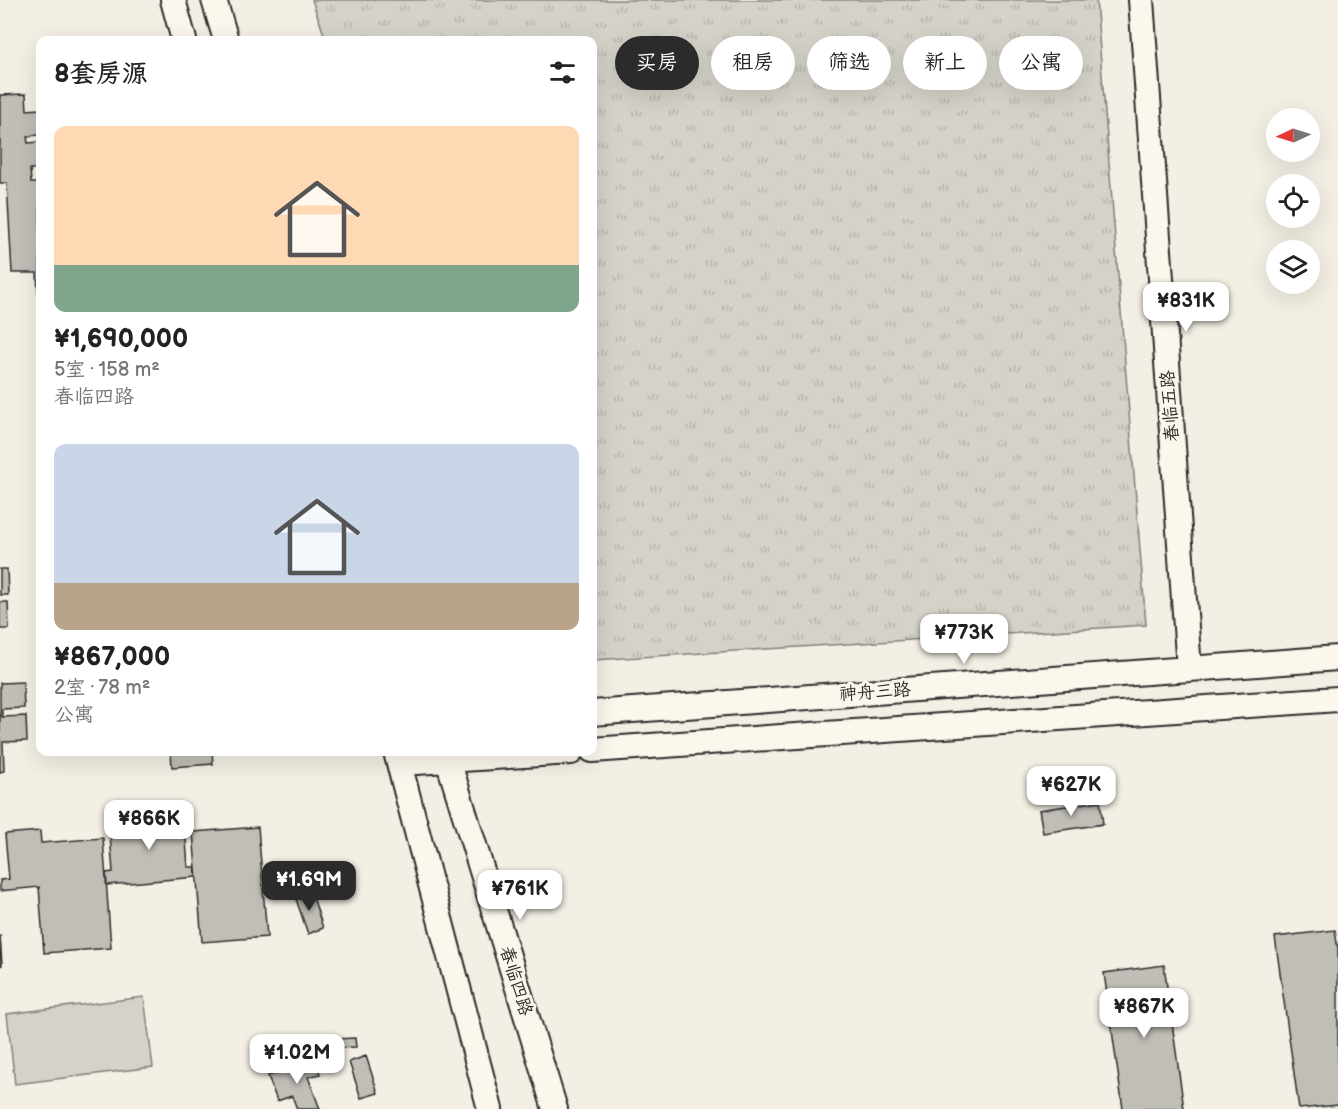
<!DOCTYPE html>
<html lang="zh">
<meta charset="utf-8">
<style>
:root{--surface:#fff;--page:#f2f2f2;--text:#222;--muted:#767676;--accent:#2b2b2b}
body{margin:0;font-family:"Balsamiq Sans","LXGW WenKai TC",sans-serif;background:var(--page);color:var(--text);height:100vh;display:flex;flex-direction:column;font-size:22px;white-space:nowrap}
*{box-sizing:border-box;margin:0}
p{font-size:20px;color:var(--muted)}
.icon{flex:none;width:33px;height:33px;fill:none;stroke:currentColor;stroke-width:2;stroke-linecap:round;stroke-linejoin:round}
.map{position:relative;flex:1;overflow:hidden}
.details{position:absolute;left:36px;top:36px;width:561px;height:720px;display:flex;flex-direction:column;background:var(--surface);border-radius:12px;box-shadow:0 6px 24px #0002}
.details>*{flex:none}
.top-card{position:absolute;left:615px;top:36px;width:570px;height:54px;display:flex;gap:12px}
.needle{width:39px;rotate:266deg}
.buttons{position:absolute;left:1266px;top:108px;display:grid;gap:12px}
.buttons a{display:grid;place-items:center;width:54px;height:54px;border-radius:50%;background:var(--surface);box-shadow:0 6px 24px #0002;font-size:30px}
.price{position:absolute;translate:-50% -51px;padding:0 14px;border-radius:12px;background:#fff;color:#222;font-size:20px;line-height:39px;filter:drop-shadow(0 2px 3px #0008)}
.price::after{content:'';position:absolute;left:50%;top:36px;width:18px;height:14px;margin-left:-9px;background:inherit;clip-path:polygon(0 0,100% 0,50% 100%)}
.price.current{background:var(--accent);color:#fff}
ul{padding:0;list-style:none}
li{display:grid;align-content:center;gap:12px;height:318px;padding:0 18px}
li span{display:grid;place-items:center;height:186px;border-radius:12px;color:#555}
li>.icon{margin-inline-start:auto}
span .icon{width:108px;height:108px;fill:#fffc;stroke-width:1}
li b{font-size:26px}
h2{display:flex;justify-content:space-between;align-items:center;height:72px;padding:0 18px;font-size:26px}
.chip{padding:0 21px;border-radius:27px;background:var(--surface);box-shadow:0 6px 24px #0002;font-size:21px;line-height:54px}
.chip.current{background:var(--accent);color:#fff}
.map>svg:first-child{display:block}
.grass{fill:url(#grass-tufts);stroke:#807e7a;stroke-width:1.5}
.green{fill:#d5d2c9;stroke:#807e7a;stroke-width:1.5}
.building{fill:#c0beb6;stroke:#2b2b2b;stroke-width:1.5}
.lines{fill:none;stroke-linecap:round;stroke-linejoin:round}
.minor-casing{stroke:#2b2b2b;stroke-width:28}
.minor{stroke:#fbf7ec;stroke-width:24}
.labels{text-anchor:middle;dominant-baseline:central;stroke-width:6;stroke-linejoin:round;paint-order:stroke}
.street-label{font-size:18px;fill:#2b2b2b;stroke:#fbf7ec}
</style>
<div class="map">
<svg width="1338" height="1109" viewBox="0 0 1338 1109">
<defs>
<pattern id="grass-tufts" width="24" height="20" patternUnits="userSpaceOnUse" patternTransform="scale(1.5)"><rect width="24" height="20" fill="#d5d2c9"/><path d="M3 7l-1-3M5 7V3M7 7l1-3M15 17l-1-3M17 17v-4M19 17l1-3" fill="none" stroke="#b7b4ad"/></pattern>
</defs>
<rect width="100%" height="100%" fill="#f3efe4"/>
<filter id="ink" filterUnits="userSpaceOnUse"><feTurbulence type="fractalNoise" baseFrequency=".0167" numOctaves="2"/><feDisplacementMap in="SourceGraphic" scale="12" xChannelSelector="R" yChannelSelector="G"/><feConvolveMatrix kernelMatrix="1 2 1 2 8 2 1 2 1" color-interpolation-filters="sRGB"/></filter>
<g filter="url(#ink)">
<path class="grass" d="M312,0h784l50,625 -553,35 -1,-620h-266z"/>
<path class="green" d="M144,997l9,70 -138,17 -8,-70z"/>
<path class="building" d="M26,94l1,16 13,-1v26l-13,1 1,7 12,-1v27h-10l1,14h9v148l-3,-58h-25l-5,-90h-7v-88z
M0,569h7l1,26h-8z
M0,602h8l1,27h-9z
M23,682l1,26 -22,1v8l24,-1 1,25 -24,1 1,29 -4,1v-89z
M171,752h41l1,12 -41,3z
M1100,801l3,23 -60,9 -4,-23z
M184,815l4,52h7l1,10 -89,8 -1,-12 7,-1 -4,-50z
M258,827l9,110 -65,5 -9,-110z
M40,831l1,12 62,-5 8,110 -67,5 -5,-66 -39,4v-11l9,-1 -4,-45z
M311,891l12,37 -15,6 -13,-38z
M1335,930l3,20v155l-39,4 -24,-172z
M0,935l2,30 -2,1z
M1164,965l20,144h-61l-19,-136z
M355,1038l1,9 -37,2 -1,-9z
M366,1056l12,37 -17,5 -12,-36z
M315,1060l5,14 -12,3 12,32h-23l-5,-13 -15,5 -9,-25z"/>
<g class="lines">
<defs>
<path id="minor" d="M173,0l11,40
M214,0l12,40
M1141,0l48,669
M592,713l746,-55
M592,750l746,-51
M396,752l94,357
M443,752l5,8 107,349
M401,763l170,-11"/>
</defs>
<use href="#minor" class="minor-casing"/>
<use href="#minor" class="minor"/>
</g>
</g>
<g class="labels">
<g class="street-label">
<text transform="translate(1170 406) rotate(-94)">春临五路</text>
<text transform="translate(875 692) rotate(-4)">神舟三路</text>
<text transform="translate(516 981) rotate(73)">春临四路</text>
</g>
</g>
</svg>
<div class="buttons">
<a><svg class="needle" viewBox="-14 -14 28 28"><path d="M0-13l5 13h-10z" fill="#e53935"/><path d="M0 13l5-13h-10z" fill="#767676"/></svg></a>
<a><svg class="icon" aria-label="locate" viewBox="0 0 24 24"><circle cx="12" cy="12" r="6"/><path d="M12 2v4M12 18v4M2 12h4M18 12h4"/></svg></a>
<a><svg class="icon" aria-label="layers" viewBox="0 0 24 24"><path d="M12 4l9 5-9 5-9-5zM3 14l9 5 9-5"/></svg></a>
</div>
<b class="price" style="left:1186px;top:333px">¥831K</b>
<b class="price" style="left:964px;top:665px">¥773K</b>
<b class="price" style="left:1071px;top:817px">¥627K</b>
<b class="price" style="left:149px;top:851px">¥866K</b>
<b class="price current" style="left:309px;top:912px">¥1.69M</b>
<b class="price" style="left:520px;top:921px">¥761K</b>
<b class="price" style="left:1144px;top:1039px">¥867K</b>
<b class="price" style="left:297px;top:1085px">¥1.02M</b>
<div class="top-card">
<a class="chip current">买房</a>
<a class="chip">租房</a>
<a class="chip">筛选</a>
<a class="chip">新上</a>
<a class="chip">公寓</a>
</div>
<section class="details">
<h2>8套房源<svg class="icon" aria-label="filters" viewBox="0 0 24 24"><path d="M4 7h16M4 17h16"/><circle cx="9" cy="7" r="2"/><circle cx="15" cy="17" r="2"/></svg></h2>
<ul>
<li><span style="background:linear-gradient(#ffd9b3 75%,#7fa58c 0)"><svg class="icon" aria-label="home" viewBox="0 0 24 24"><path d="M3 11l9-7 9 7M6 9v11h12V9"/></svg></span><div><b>¥1,690,000</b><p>5室 · 158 m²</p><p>春临四路</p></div></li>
<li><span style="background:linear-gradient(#c9d6e8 75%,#b9a48a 0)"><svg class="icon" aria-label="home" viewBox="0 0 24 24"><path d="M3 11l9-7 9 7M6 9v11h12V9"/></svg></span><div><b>¥867,000</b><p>2室 · 78 m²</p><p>公寓</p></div></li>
</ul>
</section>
</div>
